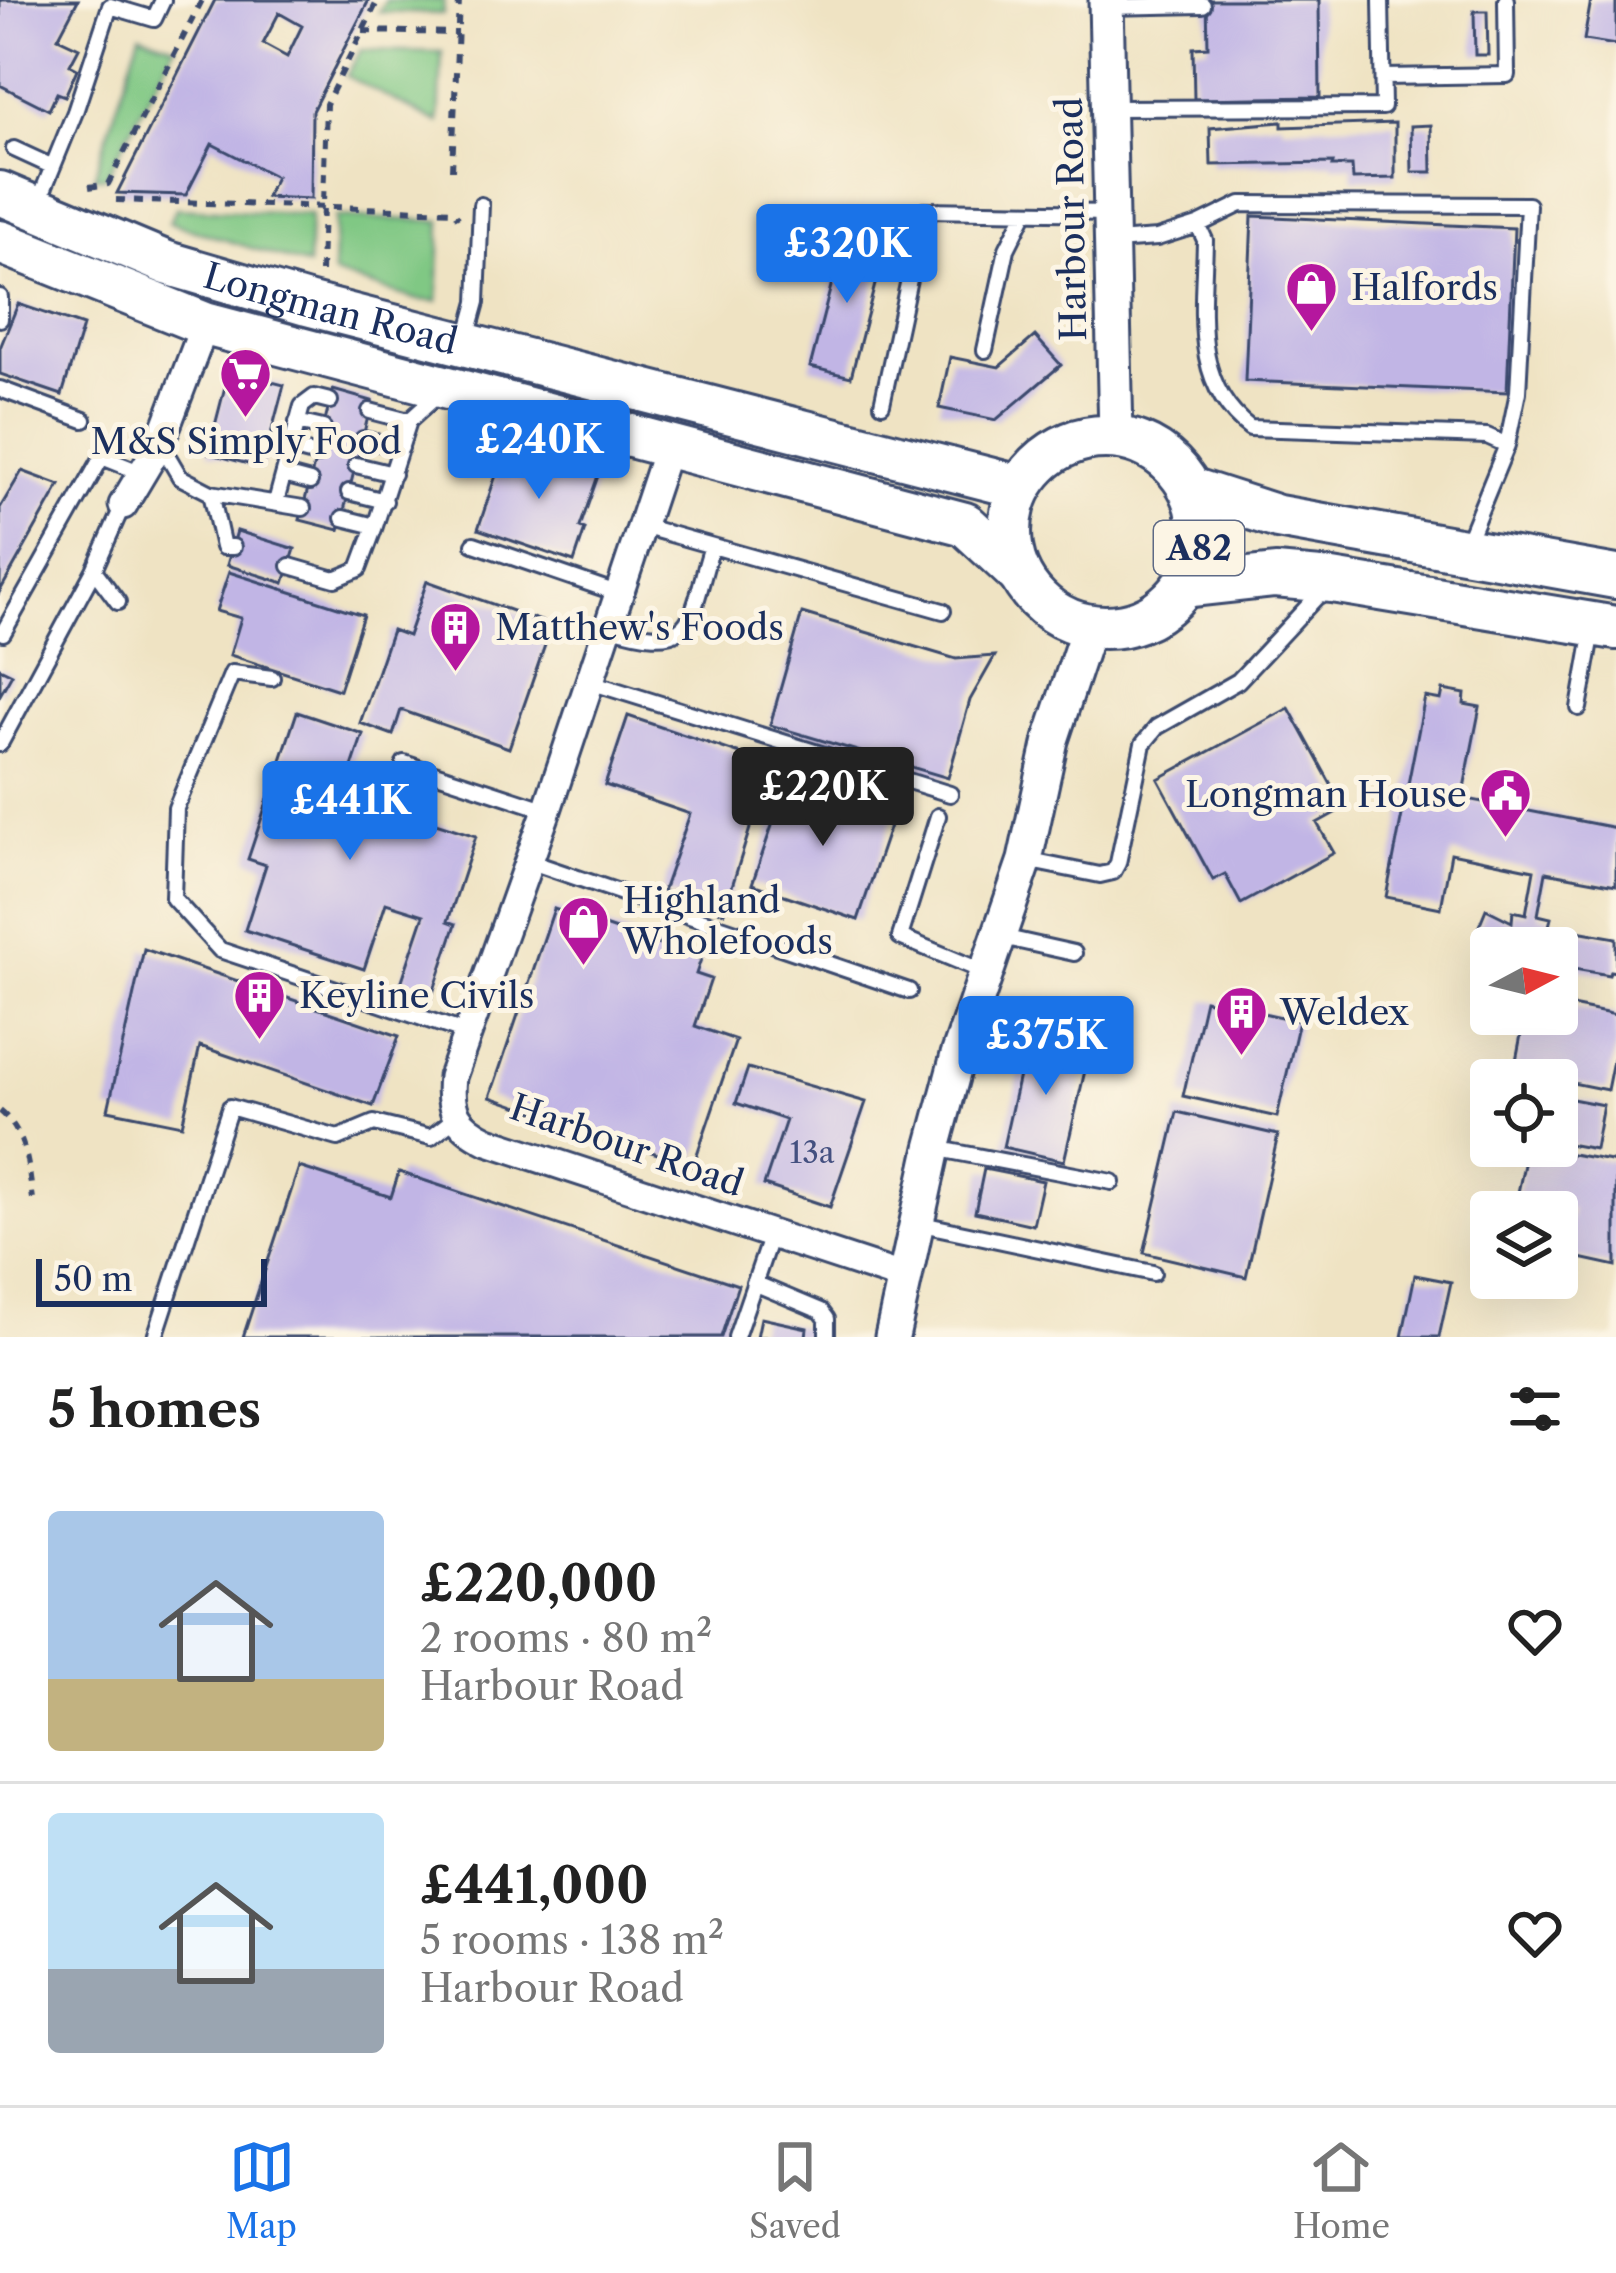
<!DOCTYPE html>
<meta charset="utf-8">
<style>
:root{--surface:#fff;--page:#f6f6f6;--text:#222;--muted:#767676;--line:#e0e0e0;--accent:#1a73e8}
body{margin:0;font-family:"Libre Caslon Text",serif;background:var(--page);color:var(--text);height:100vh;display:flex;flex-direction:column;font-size:45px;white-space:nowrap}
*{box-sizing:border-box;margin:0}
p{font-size:39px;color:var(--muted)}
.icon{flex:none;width:66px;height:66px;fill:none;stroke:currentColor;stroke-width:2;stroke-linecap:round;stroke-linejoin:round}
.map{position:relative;height:1337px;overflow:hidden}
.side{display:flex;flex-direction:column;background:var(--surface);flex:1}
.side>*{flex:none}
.needle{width:78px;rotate:83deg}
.tools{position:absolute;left:1470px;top:927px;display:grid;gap:24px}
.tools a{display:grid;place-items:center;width:108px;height:108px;border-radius:12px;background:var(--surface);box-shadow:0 12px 48px #0002;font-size:60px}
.scale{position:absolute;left:36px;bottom:30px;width:231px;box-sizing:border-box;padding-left:12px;border:6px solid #1b2f5e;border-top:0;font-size:33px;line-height:42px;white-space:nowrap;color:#1b2f5e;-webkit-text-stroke:9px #fcf5e5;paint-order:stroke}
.price{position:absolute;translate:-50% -102px;padding:0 27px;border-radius:12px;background:var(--accent);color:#fff;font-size:39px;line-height:78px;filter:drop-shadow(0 3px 6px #0008)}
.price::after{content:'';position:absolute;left:50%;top:72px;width:36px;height:27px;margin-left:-18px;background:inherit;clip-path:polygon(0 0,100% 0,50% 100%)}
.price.active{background:#222;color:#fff}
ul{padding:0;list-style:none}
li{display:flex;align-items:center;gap:36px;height:300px;padding:0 48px}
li+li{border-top:3px solid var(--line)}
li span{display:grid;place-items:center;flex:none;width:336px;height:240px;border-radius:12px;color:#555}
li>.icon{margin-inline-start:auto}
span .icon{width:144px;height:144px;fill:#fffc;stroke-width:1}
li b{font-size:51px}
h2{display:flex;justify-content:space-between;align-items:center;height:144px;padding:0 48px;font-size:51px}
.tab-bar{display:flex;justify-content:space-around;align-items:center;height:168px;border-top:3px solid var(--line);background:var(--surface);font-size:33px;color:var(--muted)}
.tab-bar a{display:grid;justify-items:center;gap:6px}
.tab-bar .active{color:var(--accent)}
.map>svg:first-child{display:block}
.green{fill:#80c884;stroke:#4e7c71;stroke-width:3}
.building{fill:#c1b5e5;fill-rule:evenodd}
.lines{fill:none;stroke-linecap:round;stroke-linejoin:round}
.service-casing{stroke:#3b4a6d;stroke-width:20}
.minor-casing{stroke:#3b4a6d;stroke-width:33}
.tertiary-casing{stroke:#3b4a6d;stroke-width:39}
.trunk-casing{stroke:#3b4a6d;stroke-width:48}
.path{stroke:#3b4a6d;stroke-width:6;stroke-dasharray:9 9;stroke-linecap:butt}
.service{stroke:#fff;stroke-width:14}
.minor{stroke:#fff;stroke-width:27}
.tertiary{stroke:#fff;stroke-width:33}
.trunk{stroke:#fff;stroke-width:42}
.labels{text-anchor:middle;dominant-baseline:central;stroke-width:10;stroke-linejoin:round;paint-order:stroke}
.number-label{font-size:30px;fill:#445080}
.shield{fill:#fcf5e5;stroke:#5e6a86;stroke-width:3}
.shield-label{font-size:33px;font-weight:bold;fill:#1b2f5e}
.street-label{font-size:36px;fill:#1b2f5e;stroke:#fcf5e5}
.poi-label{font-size:36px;fill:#1b2f5e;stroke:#fcf5e5;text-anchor:start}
</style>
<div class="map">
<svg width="1616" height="1337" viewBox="0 0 1616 1337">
<rect width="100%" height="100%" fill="#fcf5e5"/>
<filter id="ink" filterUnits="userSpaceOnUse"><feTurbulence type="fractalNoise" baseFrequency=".00833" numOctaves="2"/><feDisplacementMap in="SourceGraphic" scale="24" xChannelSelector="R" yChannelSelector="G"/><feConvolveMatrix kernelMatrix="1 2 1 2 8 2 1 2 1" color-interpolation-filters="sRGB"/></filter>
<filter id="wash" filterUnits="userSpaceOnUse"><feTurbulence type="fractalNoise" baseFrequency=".004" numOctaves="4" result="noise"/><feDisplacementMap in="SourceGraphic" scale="48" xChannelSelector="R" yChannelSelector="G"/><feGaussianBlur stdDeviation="2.7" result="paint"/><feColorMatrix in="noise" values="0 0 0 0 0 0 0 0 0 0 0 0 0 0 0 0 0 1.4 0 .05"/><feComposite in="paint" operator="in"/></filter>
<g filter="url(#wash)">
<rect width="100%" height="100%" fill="#efe3c3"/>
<path class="green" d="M386,0h58l-1,14 -64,-2z
M140,34l35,12 -69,131h-12z
M361,50l81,2 -3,71 -93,-47z
M176,208l134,7 -2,51 -139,-44z
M335,217l106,4 -3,80 -20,-1 -85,-26z"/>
<g id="blocks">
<path class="building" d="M0,0h78l-20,38 21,10 -9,17 7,4 -12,27 -8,-3 -8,17 -49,-25z
M215,0h154l-57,111 -1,88 -45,-2 10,-20 -64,-33 -26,51 -69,-2zM279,13l23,13 -15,31 -24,-13z
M1207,0h112l1,97 -126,2 -1,-51 15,-1z
M1591,0h25v45l-32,-5z
M1474,11h13l1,44h-13z
M1282,122v5l113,-4v55l-42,1 -1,-13h-20l1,-3 -122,2 -1,-37z
M1431,125l1,47h-20l-1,-46z
M1252,216l262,12 -7,164 -262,-11z
M844,236l41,10 -34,131 -41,-10z
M18,304l65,22 -21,69 -62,-21v-26z
M1035,336l26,29 -65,55 -57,-12 11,-51 49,10z
M229,371l55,14 -22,83 -54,-15z
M333,390l39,11 -33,129 -39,-10z
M507,442l92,31 -19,54 5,2 -11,33 -96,-33z
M22,471l38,14 -60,106v-83z
M237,531l58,18 -11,34 -57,-18z
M229,572l134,43 -24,75 -109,-35 11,-37 -25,-7z
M427,581l125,44 -43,123 -108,-38 -8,25 -33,-12 32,-93 16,6z
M802,613l154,46 39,-3 -25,44 -22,78 -178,-53z
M0,668l12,6 -12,21z
M1443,690l22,4 -1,10 16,3 -18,91 154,30v57l-70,-13 -8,43 13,3 -2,8 67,12v34l-6,-1 -1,4 -52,-9v-18h-66v6l-15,1 -2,-17 12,-29 26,13 1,-11 13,3 8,-44 -83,-17 -10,55 -55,-11 39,-200 16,3z
M1289,708l55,100 -27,15 17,30 -93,51 -16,-30 -12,6 -55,-101z
M297,712l66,22 -18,54 15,4 -7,21 46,15 6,-15 71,23 -28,85 8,3 -27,81 -32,-10 27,-80 -38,-12 -22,66 -119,-39 21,-65 -18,-6z
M628,716l142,48 -46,148 -61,-21 27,-77 -85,-29z
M788,779l106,35 -36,106 -106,-36z
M554,909l147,50 -5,15 15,5 -16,47 41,14 -43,126 -203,-69z
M144,949l255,87 -26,70 -173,-60 -18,79 -74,-15z
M1205,1000l94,21 -22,96 -94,-21z
M1557,1003l59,12v30l-9,45 -93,-19 11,-57h32z
M1028,1035l62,14 -26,112 -61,-14z
M748,1068l118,34 -36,105 -66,-22 22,-65 -50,-17z
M1557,1096l46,9 -8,44 -38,-7z
M1177,1112l101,23 -32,142 -102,-24z
M1528,1146l88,16v104l-54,-12 10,-45 -55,-12z
M299,1167l92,30 8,-25 339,113 -17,52h-478z
M984,1169l59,12 -10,44 -58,-13z
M1415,1275l36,7 -12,55h-37z
M761,1318l46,10 -1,9h-49z"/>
</g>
</g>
<g filter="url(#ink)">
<use href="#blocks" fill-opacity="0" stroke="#3b4a6d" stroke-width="3"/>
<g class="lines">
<defs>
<path id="service" d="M1106,7l97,-2
M1383,77l124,-2 -1,-75
M1111,108l272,-1 -2,-107
M14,149l37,17
M38,203l37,-91 35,-106 44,13 9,-19
M1198,225l43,-21 287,1 -10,187 -11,53
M1115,241l42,-3 41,-13 7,15c-1,67 -15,143 45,188l237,8 20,9 -41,100
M0,297v22
M466,342l11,-40 4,-97
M985,350l22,-101 18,-36
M0,389l84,31
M882,404l42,-194 185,3
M370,411l39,10
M297,422l26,6
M363,439l38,9
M160,443l20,34 31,16 92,15
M291,448l26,7
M356,465l37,9
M284,475l26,7
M349,492l36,9
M211,493l12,54h10
M276,502l26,-96 12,-9 16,4
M343,518l32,8 34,-105 32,-29
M642,526l301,85
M474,544l146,50
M290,566l45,13 24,-10 16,-43
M94,570l24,32
M609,626c90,28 79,-5 103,-80
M3,633l99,-176 40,16
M272,678l-40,-5 -56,135 -3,90 47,52 247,83
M590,682l360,112
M1579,708l14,-78
M0,744l94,-174 29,-65
M404,763l143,47
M938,816l-38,121 87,36
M1025,860l75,15 13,-3 5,-9 25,-119 14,-17 81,-46 86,-92
M528,861l381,130
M1002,937l72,16
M934,1148l178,34
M917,1223l236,50
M754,1283l67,28 6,8v18
M155,1337l75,-230 108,31 36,-15 57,14 24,-19
M736,1337l35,-102"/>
<path id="minor" d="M668,447l-121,363 -95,267c-4,34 5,49 36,64l417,137
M123,505l37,-62 45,-119"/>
<path id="tertiary" d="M1106,0l10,436
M892,1337l41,-189 25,-93 67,-195 26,-120 38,-114"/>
<g id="trunk">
<path id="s1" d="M0,193l167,70 140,41 713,183"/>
<path d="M0,242l205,82 760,200 54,50"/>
<circle cx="1105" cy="532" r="95"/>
<path d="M1191,489l87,28 338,60"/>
<path d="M1184,586l91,-10 57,5 284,47"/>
</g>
</defs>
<use href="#service" class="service-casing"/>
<use href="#minor" class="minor-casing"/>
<use href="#tertiary" class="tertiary-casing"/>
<use href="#trunk" class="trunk-casing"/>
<path class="path" d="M363,31l95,2
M452,170l7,-170
M89,187l19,-3 94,-184
M116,200l338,11 4,7
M321,272l5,-168 52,-104
M0,1111c27,22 28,56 33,88"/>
<use href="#service" class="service"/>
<use href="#minor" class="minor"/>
<use href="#tertiary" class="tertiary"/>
<use href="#trunk" class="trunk"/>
</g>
</g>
<defs>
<symbol id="shop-pin" viewBox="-11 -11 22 30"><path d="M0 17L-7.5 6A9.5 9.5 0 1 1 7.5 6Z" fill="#b5179e" stroke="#fcf5e5"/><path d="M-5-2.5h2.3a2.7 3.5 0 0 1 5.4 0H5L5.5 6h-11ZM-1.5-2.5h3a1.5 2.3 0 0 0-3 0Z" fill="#fff"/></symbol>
<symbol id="supermarket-pin" viewBox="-11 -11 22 30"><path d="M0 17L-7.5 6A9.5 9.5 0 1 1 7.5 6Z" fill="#b5179e" stroke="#fcf5e5"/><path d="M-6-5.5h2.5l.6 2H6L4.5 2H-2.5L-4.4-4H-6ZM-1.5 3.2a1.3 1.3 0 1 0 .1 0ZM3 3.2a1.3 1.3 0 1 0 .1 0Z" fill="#fff"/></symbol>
<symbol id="building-pin" viewBox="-11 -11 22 30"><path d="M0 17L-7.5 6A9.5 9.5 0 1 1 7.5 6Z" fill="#b5179e" stroke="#fcf5e5"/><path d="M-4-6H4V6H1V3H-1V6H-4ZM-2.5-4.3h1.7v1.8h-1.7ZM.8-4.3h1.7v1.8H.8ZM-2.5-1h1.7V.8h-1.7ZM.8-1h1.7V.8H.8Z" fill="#fff"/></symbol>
<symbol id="civic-pin" viewBox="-11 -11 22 30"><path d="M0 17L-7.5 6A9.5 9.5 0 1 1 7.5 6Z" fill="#b5179e" stroke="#fcf5e5"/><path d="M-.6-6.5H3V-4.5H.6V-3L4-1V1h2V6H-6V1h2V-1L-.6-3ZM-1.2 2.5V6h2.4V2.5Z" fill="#fff"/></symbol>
</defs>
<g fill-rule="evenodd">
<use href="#shop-pin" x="1282" y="258" width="59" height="81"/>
<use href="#supermarket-pin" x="216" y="344" width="59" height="81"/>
<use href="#building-pin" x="426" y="598" width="59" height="81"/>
<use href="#civic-pin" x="1476" y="764" width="59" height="81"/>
<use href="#shop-pin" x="554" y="892" width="59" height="81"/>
<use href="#building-pin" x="230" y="966" width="59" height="81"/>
<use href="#building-pin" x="1212" y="982" width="59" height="81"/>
</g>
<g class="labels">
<g class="number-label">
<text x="812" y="1152">13a</text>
</g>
<rect class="shield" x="1154" y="521" width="90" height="54" rx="9"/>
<g class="shield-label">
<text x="1199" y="548">A82</text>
</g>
<g class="street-label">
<text transform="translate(1071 219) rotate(-91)">Harbour Road</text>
<text stroke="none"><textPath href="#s1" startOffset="351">Longman Road</textPath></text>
<text transform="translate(627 1145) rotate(19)">Harbour Road</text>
</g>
<g class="poi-label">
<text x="1351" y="287">Halfords</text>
<text x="246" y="441" text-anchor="middle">M&amp;S Simply Food</text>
<text x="495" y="627">Matthew's Foods</text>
<text x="1467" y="794" text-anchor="end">Longman House</text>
<text x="623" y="900">Highland<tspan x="623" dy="41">Wholefoods</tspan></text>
<text x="299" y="995">Keyline Civils</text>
<text x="1280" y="1012">Weldex</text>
</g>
</g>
</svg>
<div class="tools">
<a><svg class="needle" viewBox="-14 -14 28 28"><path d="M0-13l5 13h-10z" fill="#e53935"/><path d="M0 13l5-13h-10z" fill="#767676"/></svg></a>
<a><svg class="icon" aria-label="locate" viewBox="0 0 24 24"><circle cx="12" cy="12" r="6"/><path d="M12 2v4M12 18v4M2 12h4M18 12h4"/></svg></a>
<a><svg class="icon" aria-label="layers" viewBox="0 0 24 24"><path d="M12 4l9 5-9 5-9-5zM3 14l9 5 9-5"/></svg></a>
</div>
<div class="scale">50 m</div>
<b class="price" style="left:847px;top:306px">£320K</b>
<b class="price" style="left:539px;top:502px">£240K</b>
<b class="price active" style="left:823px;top:849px">£220K</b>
<b class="price" style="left:350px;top:863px">£441K</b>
<b class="price" style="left:1046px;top:1098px">£375K</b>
</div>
<section class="side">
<h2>5 homes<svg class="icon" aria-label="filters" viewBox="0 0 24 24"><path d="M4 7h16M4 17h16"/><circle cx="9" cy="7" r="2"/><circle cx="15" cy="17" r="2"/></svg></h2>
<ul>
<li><span style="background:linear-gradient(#a9c7e8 70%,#c2b280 0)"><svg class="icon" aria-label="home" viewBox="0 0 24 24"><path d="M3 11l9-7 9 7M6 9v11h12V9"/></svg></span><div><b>£220,000</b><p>2 rooms · 80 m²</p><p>Harbour Road</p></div><svg class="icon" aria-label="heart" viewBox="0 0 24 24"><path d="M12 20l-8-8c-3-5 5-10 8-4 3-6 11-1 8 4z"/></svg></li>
<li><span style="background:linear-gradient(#bfe0f5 65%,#9aa5b1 0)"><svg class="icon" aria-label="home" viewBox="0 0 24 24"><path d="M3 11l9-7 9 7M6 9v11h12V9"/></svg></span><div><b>£441,000</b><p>5 rooms · 138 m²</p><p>Harbour Road</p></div><svg class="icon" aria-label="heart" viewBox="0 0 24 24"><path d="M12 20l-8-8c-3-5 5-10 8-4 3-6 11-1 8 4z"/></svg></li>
</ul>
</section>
<nav class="tab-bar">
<a class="active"><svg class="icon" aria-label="map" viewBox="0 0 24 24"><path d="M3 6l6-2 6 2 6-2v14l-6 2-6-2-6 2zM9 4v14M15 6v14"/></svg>Map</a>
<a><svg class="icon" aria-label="saved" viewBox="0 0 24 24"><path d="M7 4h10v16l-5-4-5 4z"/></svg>Saved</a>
<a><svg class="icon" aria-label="home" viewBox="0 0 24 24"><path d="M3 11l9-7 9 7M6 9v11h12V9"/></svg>Home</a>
</nav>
